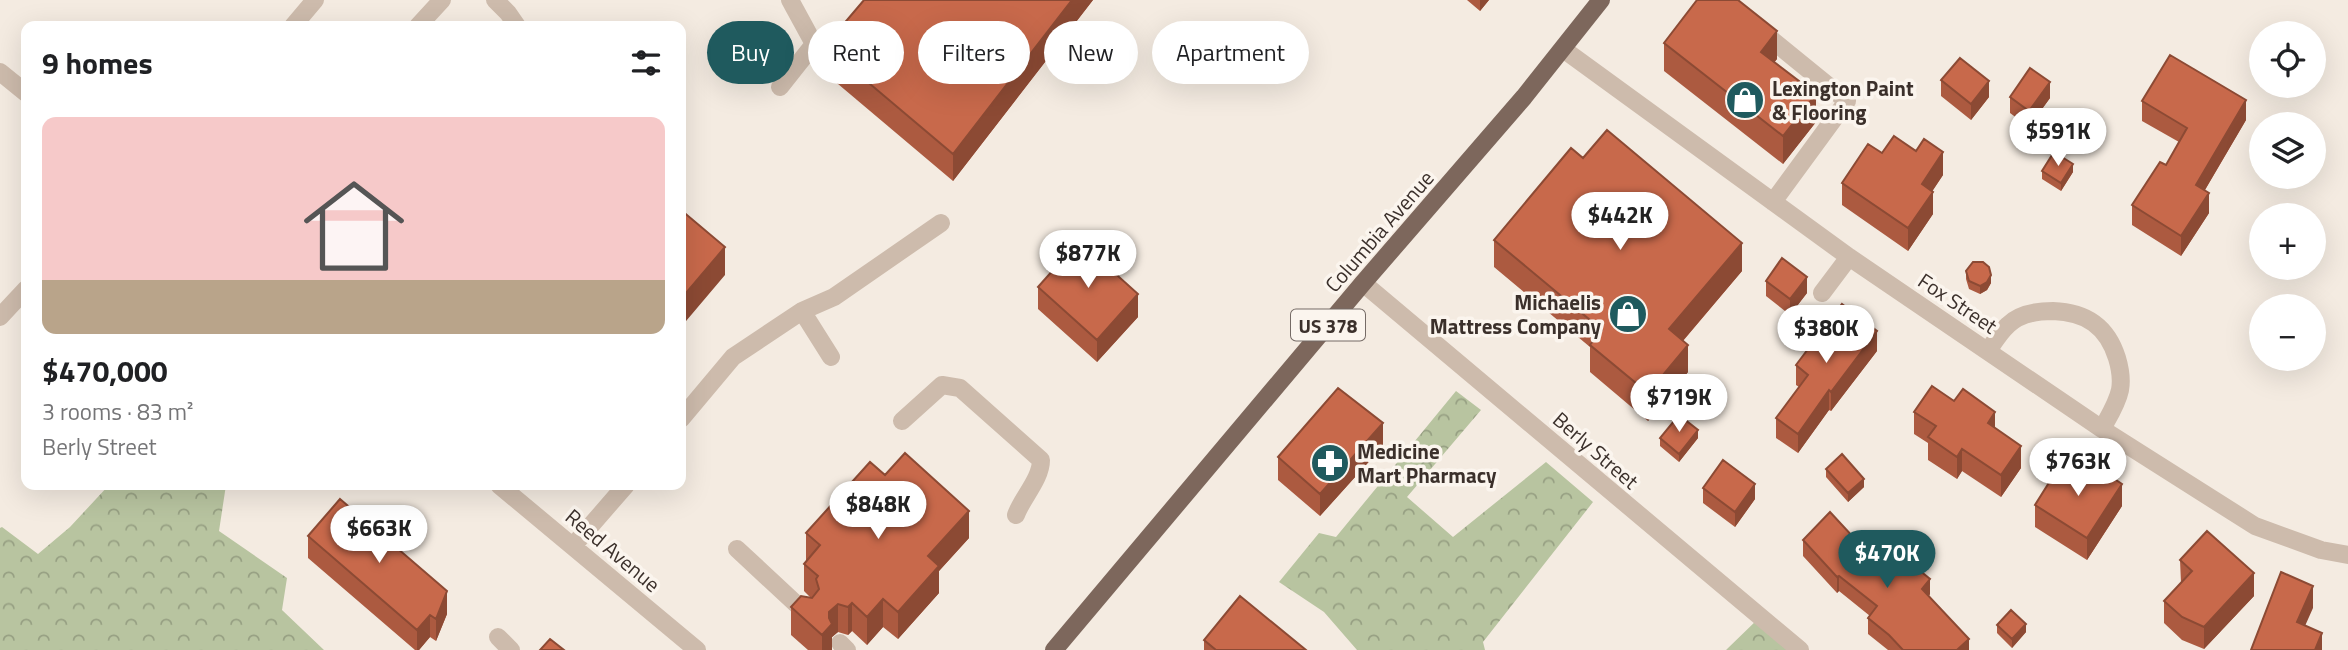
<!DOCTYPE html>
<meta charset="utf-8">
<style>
:root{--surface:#fff;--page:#f6f6f6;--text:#202124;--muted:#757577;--accent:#1f5a5e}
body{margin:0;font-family:"Titillium Web",sans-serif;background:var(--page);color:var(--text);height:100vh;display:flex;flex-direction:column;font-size:26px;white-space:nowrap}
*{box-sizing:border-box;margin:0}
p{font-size:23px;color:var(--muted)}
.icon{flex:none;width:38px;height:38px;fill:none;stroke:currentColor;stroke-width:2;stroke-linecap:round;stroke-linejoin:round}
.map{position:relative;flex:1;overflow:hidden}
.details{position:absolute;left:21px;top:21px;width:665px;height:469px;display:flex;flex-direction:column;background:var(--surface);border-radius:14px;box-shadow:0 7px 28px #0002}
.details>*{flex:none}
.banner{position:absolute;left:707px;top:21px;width:665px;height:63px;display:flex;gap:14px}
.fabs{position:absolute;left:2249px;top:21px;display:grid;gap:14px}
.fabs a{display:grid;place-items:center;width:77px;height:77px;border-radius:50%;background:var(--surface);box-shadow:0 7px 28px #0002;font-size:35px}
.price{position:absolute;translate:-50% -60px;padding:0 16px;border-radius:24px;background:#fff;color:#222;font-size:23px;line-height:46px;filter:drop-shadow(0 2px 4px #0008)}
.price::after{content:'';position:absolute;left:50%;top:42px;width:21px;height:16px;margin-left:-10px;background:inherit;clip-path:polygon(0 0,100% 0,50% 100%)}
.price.current{background:var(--accent);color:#fff}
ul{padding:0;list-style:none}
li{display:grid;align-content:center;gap:14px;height:371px;padding:0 21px}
li span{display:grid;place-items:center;height:217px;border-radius:14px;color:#555}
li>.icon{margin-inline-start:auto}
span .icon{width:126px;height:126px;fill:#fffc;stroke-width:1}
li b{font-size:30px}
h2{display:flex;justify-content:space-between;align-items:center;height:84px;padding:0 21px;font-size:30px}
.tag{padding:0 24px;border-radius:32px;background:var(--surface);box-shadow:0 7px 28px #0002;font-size:24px;line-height:63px}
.tag.current{background:var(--accent);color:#fff}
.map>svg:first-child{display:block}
.forest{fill:url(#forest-crowns)}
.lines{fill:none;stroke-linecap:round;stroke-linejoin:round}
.minor{stroke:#cdbbac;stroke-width:18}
.major{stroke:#7d675c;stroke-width:18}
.wall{fill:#ac5a40}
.shaded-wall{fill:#8c4a34}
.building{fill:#c8694b;stroke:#8c4a34;stroke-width:2}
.labels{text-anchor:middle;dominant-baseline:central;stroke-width:7;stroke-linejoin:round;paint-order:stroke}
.shield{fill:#fbf5ee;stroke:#756b66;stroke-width:2}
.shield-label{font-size:19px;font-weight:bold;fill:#3b302b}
.poi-label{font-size:21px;font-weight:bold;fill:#3b302b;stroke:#fbf5ee;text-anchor:start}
.street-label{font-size:21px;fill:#3b302b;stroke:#fbf5ee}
</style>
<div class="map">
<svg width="2348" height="650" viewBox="0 0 2348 650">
<defs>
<pattern id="forest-crowns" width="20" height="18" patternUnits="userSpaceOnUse" patternTransform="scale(1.75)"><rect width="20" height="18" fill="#b8c4a0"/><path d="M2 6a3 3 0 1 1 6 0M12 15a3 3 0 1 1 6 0" fill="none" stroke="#97a083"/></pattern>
</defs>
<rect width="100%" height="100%" fill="#f4ebe1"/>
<path class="forest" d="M1456,391l25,19 -74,87 46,40 93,-75 47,40 -110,140 2,8h-128l-33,-38 -45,-30 40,-49 17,4z
M109,485h117l-7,46 68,47 -5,32 42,40h-324v-122l2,-1 36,27 32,-27z
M1760,617l40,33h-74z"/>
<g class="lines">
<path class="minor" d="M495,0l13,13 9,13
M1723,0l124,101 -74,101
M293,26l22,-26
M418,26l24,-26
M1563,49l286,208 253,172 153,97 66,24 27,5
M0,72l26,21
M780,87l34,-43 -24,-44
M1363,283l437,367
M1822,293l27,-36
M802,311l29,46
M0,317l26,-28
M1988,351c6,-9 12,-19 20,-26 11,-11 30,-14 45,-14 33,1 54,15 64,47 3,10 5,21 3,32 -3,14 -11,26 -18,39
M681,419l52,-62 69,-46 32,-14 107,-74
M902,421l40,-36 18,3 81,72c0,19 -19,38 -25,55
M499,485l198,165
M573,546l53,-61
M737,549l71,66
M498,637l13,13
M840,643l7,7"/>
<path class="major" d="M1054,650l309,-367 161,-186 77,-97"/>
</g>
<path class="wall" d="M864,0h229l-140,181 -128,-108v-27z
M1467,0h22l-9,11z
M1664,43l113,16 -3,3 42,60 -33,42 -119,-93z
M1941,80l48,17 -18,23 -30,-24z
M2010,97l40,1 -21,29 -19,-14z
M2142,101l104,19 -41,70 4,23 -28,43 -49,-31v-20l34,-40 13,-23 -37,-21z
M1882,153l61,22 -11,16 1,23 -25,37 -66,-46v-22z
M1583,158l159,113 -59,70 5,31 -40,49 -58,-49v-25l-96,-80v-27z
M2042,171l31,1 -12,19 -19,-12z
M1966,271l25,12 -4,7 -7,4 -11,-5 -3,-10z
M1766,281l41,12 -17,22 -24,-19z
M1038,287l100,30 -41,45 -59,-53z
M1877,351l-46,60 -2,-1 -31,43 -22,-15v-20l23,-31 -3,-2v-20z
M1914,412l81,16 26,40 -20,29 -39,-26 -5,8 -29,-19v-17l-14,-9z
M1660,438h38l-19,24 -19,-16z
M1383,446l-63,70 -42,-36v-23z
M1826,469l38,18 -16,15 -22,-25z
M885,475l84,63 -30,33v22l-41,46 -15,-12 -16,18 -15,-14 -4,4 -10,-3 -6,5v13h-24l-17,-15v-28l20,-9 -7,-7v-27l2,-3v-28z
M2090,480l32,26 -35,54 -52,-33v-22z
M1703,488l52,11 -20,28 -32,-24z
M308,536l139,78 -11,27 -6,-4 -11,13h-4l-107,-92z
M1803,540l76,25 51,29 -1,2 40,54h-81l-20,-16v-16l2,-2 -31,-25 -2,2 -34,-37z
M2180,560l74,36 -50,53 -22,-9 -18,-17v-22l17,-18z
M1997,625l29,7 -14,16 -15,-15z
M1204,640l102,10h-102z"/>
<path class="shaded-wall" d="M1072,0h21l-140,181v-27z
M1480,0h9l-9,11z
M1777,31v28l-16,20v-27z
M1989,81v16l-18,23v-16z
M2050,82v16l-21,29v-16z
M1816,94v28l-33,42v-28z
M2246,100v20l-50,85v-20z
M1943,152v23l-21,32v-23z
M2073,164v8l-12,19v-8z
M1933,192v22l-25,37v-23z
M2209,193v20l-28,43v-20z
M1742,243v28l-73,86v-28z
M725,247v28l-44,52v-28z
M1991,275v8l-4,7 -7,4v-8z
M1807,277v16l-17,22v-16z
M1138,294v23l-41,45v-22z
M1877,331v20l-46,60v-19z
M1688,345v27l-40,49v-28z
M1829,390v20l-31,43v-19z
M1995,412v22l-7,-11z
M1383,423v23l-63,70v-22z
M1698,430v8l-19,24v-8z
M2021,446v22l-20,29v-22z
M1962,449v22l-5,8v-22z
M1864,479v8l-16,15v-9z
M1755,484v15l-20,28v-15z
M2122,484v22l-35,54v-22z
M969,511v27l-30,33v22l-41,46v-27l30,-56z
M2254,573v23l-50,53v-22z
M1839,576v15l-2,2v-16z
M1930,579v15l-8,11v-16z
M2313,586v22l-16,36v-22z
M447,591v23l-11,27v-22z
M883,599v28l-16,18v-28z
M852,603v28l-4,4v-28z
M838,604v28l-6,5v13h-10v-15l7,-23z
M430,615v22l-11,13h-2v-20z
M2026,624v8l-14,16v-9z
M2322,633v17h-7z
M1969,639v11h-11v-1z"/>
<path class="building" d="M864,0h208l-119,154 -128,-108z
M1697,0h41l39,31 -16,21 55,42 -33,42 -119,-93z
M2170,55l76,45 -50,85 13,8 -28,43 -49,-31 28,-43 6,3 21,-37 -45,-27z
M1960,58l29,23 -18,23 -30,-24z
M2030,68l20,14 -21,29 -19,-14z
M1607,130l135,113 -73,86 19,16 -40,48 -58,-48 12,-15 -108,-90 77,-92 12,10z
M1894,136l22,15 8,-12 19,13 -21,32 11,8 -25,36 -66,-45 26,-39 14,9z
M2054,152l19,12 -12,19 -19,-12z
M681,210l44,37 -44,52z
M1079,241l59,53 -41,46 -59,-53z
M1782,258l25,19 -17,22 -24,-18z
M1973,262h10l6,5 2,8 -4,7 -7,4 -11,-5 -3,-10z
M1842,304l35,27 -46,61 -2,-2 -31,44 -22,-16 32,-43 -12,-10z
M1932,386l22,15 9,-12 32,23 -7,11 33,23 -20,29 -39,-26 -5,8 -29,-20 8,-11 -22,-14z
M1338,388l45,35 -63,71 -42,-37z
M1679,415l19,15 -19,24 -19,-16z
M905,453l64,58 -41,45 11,10 -41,46 -15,-13 -16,18 -15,-14 -4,4 -10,-3 -9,8v6l3,6 -10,11 -31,-28 10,-11 11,2 7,-9 -3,-10 2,-3 -14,-12 16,-19 -14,-12 64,-71 15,13z
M1842,454l22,25 -16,14 -22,-24z
M1723,460l32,24 -20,28 -32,-24z
M2062,462l28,18 11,-10 21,14 -35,54 -52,-33z
M340,499l107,92 -11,28 -6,-4 -13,15 -109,-94z
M1830,512l49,53 13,-17 38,31 -8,10 47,50 -11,10 2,1h-57l-14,-15 -21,-17 9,-12 -38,-30 -2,1 -34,-37z
M2207,531l47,42 -50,54 -22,-10 -18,-16 28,-30 -12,-11z
M2281,572l32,14 -16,36 25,11 -7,17h-64z
M1240,596l66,54h-90l-12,-10z
M2011,610l15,14 -14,15 -15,-14z
M550,639l14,11h-24z"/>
<defs>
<symbol id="shop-disc" viewBox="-11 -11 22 22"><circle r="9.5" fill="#1f5a5e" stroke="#fbf5ee"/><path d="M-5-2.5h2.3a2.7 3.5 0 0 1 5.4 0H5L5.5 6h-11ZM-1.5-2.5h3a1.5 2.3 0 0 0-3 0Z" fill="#fff"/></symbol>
<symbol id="pharmacy-disc" viewBox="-11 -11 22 22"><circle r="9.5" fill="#1f5a5e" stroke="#fbf5ee"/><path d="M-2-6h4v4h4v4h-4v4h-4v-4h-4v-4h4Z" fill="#fff"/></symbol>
</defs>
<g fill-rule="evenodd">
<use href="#shop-disc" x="1723" y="78" width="44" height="44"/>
<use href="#shop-disc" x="1606" y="292" width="44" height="44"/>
<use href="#pharmacy-disc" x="1308" y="441" width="44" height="44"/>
</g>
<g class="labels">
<rect class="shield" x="1291" y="309.5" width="74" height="31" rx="5"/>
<g class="shield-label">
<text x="1328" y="325">US 378</text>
</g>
<g class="poi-label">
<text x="1772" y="88">Lexington Paint<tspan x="1772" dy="24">&amp; Flooring</tspan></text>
<text x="1601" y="302" text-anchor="end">Michaelis<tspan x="1601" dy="24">Mattress Company</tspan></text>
<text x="1357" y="451">Medicine<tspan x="1357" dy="24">Mart Pharmacy</tspan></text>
</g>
<g class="street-label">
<text transform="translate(1379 231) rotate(-49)">Columbia Avenue</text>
<text transform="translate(1958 303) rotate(34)">Fox Street</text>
<text transform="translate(1596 450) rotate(41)">Berly Street</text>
<text transform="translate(613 550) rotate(40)">Reed Avenue</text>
</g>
</g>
</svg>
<div class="fabs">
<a><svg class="icon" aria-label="locate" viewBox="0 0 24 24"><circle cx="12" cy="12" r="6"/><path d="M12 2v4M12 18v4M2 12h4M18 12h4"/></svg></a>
<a><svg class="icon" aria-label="layers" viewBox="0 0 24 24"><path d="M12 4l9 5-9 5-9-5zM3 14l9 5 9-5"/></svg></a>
<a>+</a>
<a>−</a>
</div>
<b class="price" style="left:2058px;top:168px">$591K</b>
<b class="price" style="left:1620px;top:252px">$442K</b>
<b class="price" style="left:1088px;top:290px">$877K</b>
<b class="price" style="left:1826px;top:365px">$380K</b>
<b class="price" style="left:1679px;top:434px">$719K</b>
<b class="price" style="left:2078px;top:498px">$763K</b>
<b class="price" style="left:878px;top:541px">$848K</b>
<b class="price" style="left:379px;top:565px">$663K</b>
<b class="price current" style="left:1887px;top:590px">$470K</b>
<div class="banner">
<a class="tag current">Buy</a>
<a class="tag">Rent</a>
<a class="tag">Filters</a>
<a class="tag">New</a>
<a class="tag">Apartment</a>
</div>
<section class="details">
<h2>9 homes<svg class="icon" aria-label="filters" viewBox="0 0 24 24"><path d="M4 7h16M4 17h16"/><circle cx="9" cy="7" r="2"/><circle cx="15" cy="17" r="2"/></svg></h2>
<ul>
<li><span style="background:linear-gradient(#f6c9c9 75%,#b9a48a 0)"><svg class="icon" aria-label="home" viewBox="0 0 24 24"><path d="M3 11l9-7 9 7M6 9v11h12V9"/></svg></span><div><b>$470,000</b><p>3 rooms · 83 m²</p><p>Berly Street</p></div></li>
</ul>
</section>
</div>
